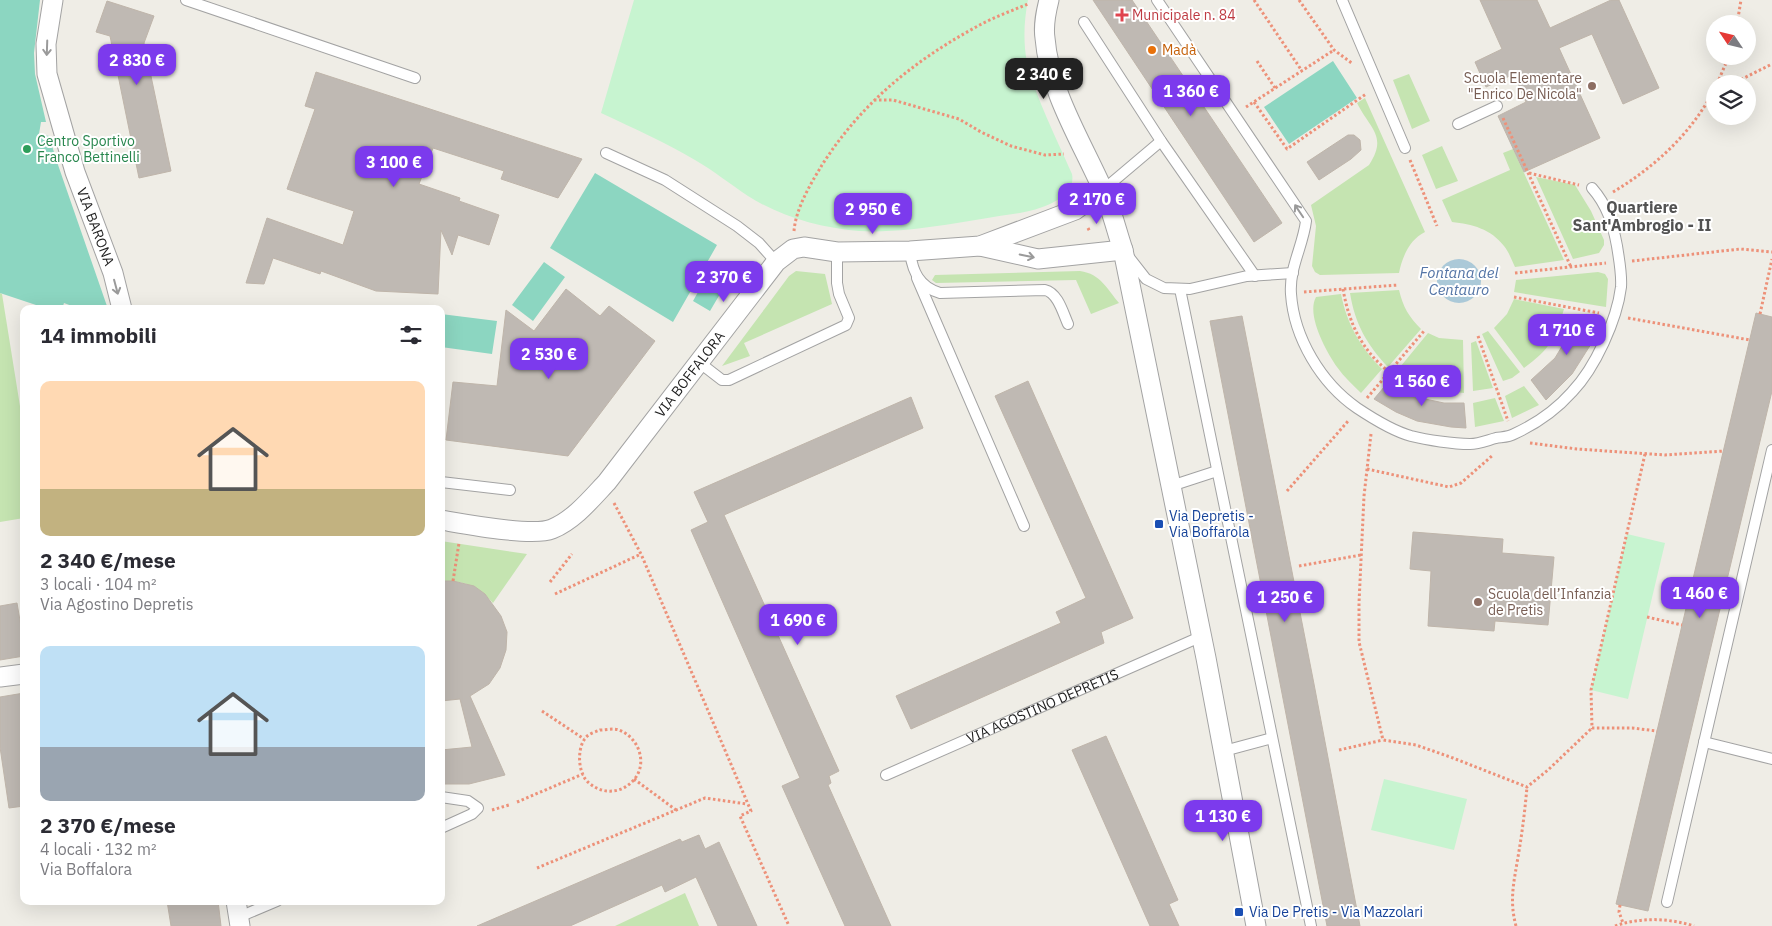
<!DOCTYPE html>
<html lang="it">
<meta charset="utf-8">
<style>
:root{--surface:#fff;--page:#f2f2f3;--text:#2b2b33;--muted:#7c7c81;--accent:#7c3aed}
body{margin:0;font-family:"IBM Plex Sans",sans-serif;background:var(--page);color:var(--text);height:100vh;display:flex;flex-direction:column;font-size:19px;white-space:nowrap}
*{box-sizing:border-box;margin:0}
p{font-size:16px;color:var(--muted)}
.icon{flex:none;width:28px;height:28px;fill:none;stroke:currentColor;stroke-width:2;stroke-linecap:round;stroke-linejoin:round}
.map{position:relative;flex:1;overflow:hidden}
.side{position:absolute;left:20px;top:305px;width:425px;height:600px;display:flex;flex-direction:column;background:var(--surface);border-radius:10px;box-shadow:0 5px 20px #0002}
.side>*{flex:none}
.needle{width:32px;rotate:305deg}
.buttons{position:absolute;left:1706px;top:15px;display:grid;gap:10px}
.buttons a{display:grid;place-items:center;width:50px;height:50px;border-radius:50%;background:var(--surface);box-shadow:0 5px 20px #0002;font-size:25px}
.price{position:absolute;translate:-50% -42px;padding:0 11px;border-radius:10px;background:var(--accent);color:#fff;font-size:16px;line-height:32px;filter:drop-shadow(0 1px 2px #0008)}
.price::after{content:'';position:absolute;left:50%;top:30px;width:15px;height:11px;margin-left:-8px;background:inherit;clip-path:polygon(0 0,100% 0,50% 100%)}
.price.selected{background:#222;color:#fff}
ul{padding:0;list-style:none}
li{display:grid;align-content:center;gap:10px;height:265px;padding:0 20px}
li span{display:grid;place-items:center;height:155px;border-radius:10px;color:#555}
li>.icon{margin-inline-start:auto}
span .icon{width:90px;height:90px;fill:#fffc;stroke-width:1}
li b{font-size:21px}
h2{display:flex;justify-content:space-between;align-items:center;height:60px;padding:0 20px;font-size:21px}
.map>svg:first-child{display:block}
.grass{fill:#c5e4b1}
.park{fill:#c7f4d0}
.pitch{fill:#8cd6c1}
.water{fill:#abc9d8}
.building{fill:#bfb9b3;stroke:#bfb5aa}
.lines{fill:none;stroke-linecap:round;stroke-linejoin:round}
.service-casing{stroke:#a3a3a3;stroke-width:12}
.minor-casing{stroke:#a3a3a3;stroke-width:21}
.path{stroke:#ed9179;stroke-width:3;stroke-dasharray:2.5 2.5;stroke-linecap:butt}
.service{stroke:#fff;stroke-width:10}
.minor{stroke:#fff;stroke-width:19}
.oneway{stroke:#9a9a9a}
.health-dot{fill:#e0444e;stroke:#fff;stroke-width:2}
.food-dot{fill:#e8710a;stroke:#fff;stroke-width:2}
.education-dot{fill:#8d6e63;stroke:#fff;stroke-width:2}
.leisure-dot{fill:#2e9e5b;stroke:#fff;stroke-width:2}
.transit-dot{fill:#1a4fb4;stroke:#fff;stroke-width:2}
.labels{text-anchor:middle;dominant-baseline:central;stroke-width:4;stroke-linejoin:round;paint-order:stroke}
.health-label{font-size:14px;fill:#be3a42;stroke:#fff;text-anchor:start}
.food-label{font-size:14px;fill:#c56008;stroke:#fff;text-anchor:start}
.education-label{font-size:14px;fill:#785e54;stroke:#fff;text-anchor:end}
.leisure-label{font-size:14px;fill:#27864d;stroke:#fff;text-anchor:start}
.street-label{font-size:14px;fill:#1f1f1f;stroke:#fff}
.transit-label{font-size:14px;fill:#164399;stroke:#fff;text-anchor:start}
.water-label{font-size:15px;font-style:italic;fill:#5475a6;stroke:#fff}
.quarter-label{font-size:16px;font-weight:bold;fill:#525252;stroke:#fff}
</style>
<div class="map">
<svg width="1772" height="926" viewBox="0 0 1772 926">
<rect width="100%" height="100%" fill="#efede6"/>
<path class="grass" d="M1409,74l21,47 -18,8 -19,-49z
M1365,98l60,134c-15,7 -23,25 -26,41l-79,2 -5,-3 -3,-6 4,-40 -5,-21 58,-40c19,-29 1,-36 -12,-62z
M1442,146l16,35 -22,8 -14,-34z
M1513,149l51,111 -49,7c-3,-6 -6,-15 -11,-21 -13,-17 -32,-22 -52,-24l-10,-22 68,-30 -7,-17z
M1536,177l39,8 16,26 13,29v5l-5,8 -26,6z
M796,271l29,3 7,30 -88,39 6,13 -28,10 44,-59 23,-31z
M1080,271c21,3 27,18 39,32l-28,11 -15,-34 -140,3 -4,-3 3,-5z
M1598,272l7,2 3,5 -2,28 -92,-15 2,-12z
M1399,290c4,17 10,27 22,39l-33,38c-21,-22 -33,-43 -38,-74z
M0,293l2,1 22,137v87l-24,4z
M1341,294c6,30 19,53 41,75l-21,24c-8,-8 -17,-16 -24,-26 -11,-16 -31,-52 -21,-70z
M1514,299l50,10c-9,30 -14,40 -40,59l-30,-40 13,-14z
M1488,331l32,41 -8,6 -9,3 -21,-47z
M1428,333l11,5 24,2 1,53c-25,-2 -46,-7 -68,-21z
M1476,341l17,47 -20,3 -2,-48z
M1524,386l15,19 -27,13 -7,-22z
M1495,398l9,23 -29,6 -2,-24z
M441,541l86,13 -34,49c-15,-17 -29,-23 -52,-22z
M685,893l14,33h-84z"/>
<path class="park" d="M634,0h394c-4,20 -5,42 -1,62 9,37 30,77 45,112 5,25 -34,36 -52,39 -50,7 -111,21 -161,18 -38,-3 -78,-14 -111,-35 -18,-12 -34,-25 -53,-36 -30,-18 -62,-32 -94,-47z
M1627,534l38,9 -37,156 -37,-9z
M1384,779l83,20 -13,51 -83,-20z"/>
<path class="pitch" d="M0,0h40l-6,53 1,21 11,48h-5l-2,12 10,2 8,26 51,147h-28l-16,-6 -2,6h-14l-48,-16z
M1333,61l24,37 -68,46 -25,-37z
M595,173l122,72 -44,77 -123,-74z
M544,262l21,15 -32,44 -21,-16z
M712,267l18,10 -20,34 -17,-10z
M441,314l56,7 -5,33 -51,-7z"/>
<path class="water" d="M1437 281a22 22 0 1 1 44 0a22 22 0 1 1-44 0Z"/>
<path class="building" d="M1093,0h39l150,223 -28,19z
M1480,0h57l13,28 61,-28h8l40,88 -36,16 -31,-70 -33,14 41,90 -76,34 -26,-56 28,-14 -12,-28 -28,13 -11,-25 27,-13z
M107,1l47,15 -10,27 27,128 -32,7 -29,-142 -14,-4z
M316,72l114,37 152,50 -24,39 -57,-19 3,-8 -71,-23 -14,36 41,14 -1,3 40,14 -10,30 -31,-10 -6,20 -11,-25 -3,64 -62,-3 -55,-20 -1,3 -47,-16 -9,26 -18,-1 21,-65 76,27 11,-34 -67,-22 28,-80 -10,-3z
M1348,135h6l6,5 1,10 -10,9 -32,21 -12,-18z
M566,289l34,27 9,-10 46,35 -87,115 -122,-16 7,-58 44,4 9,-76 28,21z
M1756,313l16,4v74l-124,520 -32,-7z
M1577,315l23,4 -4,13 -5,12 -19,30 -26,26 -15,-20 24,-22 18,-30z
M1242,316l72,368 46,242h-33l-117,-605z
M1390,380l18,12 17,7 19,4h20l2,25 -15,-1 -34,-6 -21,-9 -22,-13z
M1028,381l105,237 -32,14 3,11 -193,86 -15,-33 165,-73 -5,-11 30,-14 -91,-202z
M911,397l12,31 -199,87 115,256 -10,5 2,7 -3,2 63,141h-46l-63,-140 18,-8 -109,-248 17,-8 -14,-30z
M1413,532l90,7 -1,14 52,4 -6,68 -53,-4 -1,10 -66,-5 3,-55 -21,-2z
M441,581h12l21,5 11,8 16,22 6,16 -1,18 -6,18 -11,16 -19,12 35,79 -36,9h-28v-34l31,-3 -12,-48 -19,2z
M17,603l7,41v12l-24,4v-54z
M24,693v79h-3l3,15v19l-15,2 -9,-61v-50z
M1106,736l72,164 -9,4 10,22h-29l-78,-176z
M699,835l6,14 14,-7 38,84h-39l-22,-49 -31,15 -3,-7 -92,41h-93l203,-87 2,3z
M167,901h51l3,25h-50z"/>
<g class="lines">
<defs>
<g id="service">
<path d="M186,0l229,78"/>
<path d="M1157,0l149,221c-3,25 -17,47 -15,73 3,44 30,89 66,114 15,10 36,23 54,28 16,4 42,8 59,8 9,0 18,-4 26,-6 6,-1 13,-1 18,-4 22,-10 42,-24 58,-42 23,-24 45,-72 49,-105 1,-13 -2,-28 -4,-41 -4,-22 -10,-41 -25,-58"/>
<path d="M1342,0l63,148"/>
<path d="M1084,22l77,119 94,135"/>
<path d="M1458,124l39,-18"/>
<path d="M606,153l59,27 72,46 22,17 17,19"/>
<path d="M1103,190l58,-49"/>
<path d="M910,251c2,20 9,36 30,42l105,-3c13,3 18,23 23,34"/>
<path d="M1128,256l18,23 18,9 26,1 57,-13 46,-3"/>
<path d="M917,278l107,248"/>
<path d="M1180,289l131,637"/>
<path d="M700,363l22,17h7l117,-55 3,-7 -10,-24 -2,-11v-31"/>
<path d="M441,482l69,8"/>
<path d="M1171,486l46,-15"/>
<path d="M1704,742l68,17"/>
<path d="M1224,751l48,-13"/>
<path id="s1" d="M886,775l314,-138"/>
<path d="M441,797l27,4 10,7 -6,6 -31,14"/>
<path d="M1667,902l105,-452"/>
<path d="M239,917l38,-16"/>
</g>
<g id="minor">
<path id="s2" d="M53,0l-7,44 1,30 28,98 38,101 9,36"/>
<path d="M1049,0c-3,12 -6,25 -4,38 4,52 36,103 57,150 9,19 14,41 21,62l83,408 50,268"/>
<path d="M980,246l58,13 85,-9"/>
<path id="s3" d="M441,520c24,4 91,17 111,9 22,-9 39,-30 55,-47l169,-220 17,-13 11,-2 33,5 73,-1 70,-5 95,-36 28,-20"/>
<path d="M0,677l24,-3"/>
<path d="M236,901l4,25"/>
</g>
</defs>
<use href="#service" class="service-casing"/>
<use href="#minor" class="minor-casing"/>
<path class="path" d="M1254,0l48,71
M1299,0l35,50 19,14
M1737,24l4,-24
M1257,61l18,27
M1717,84l12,-28
M1732,84l40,-20
M874,100h19l66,19 22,13 30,14 34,9 19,-1
M1254,102l33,47 79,-55
M1246,107l88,-57
M1503,118l68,149
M1410,160l27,66
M1529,173l50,12
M1613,192c42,-25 79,-59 102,-104
M1088,228l2,4
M794,231c2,-23 16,-46 28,-66 39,-61 90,-103 154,-138 16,-9 35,-16 52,-23
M1632,261l108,-12 32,3
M1515,273l91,-10
M1343,289c6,35 19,61 46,83
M1304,292l94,-7
M1514,297l85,16
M1760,314l12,-55
M1628,318l122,22
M1478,336l30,85
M1367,398l57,-67
M1371,434l-7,62 -5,107v39l24,98 33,5 37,13 74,29 21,-17 44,-42
M1530,443l47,6 88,6 59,-4
M1645,454l-54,236 1,38h40l25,3
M1367,469l82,18 12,-4 32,-28
M1287,491l62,-71
M614,503l27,51 110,257 -11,5 49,110
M1299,566l62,-11
M453,581l6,-38
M550,582l22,-28
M555,594l86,-40
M1647,617l35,8
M542,711l42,28
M600,730c6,0 14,-2 19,0 19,7 28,31 17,47 -11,16 -32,19 -47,6 -11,-9 -12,-32 -5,-43 3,-6 11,-8 16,-10z
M1339,750l44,-10
M634,779l42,31
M517,802l66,-28
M492,810l17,-5
M537,868l168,-70 42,6
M1620,905l-1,7 4,11
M1516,926c-7,-26 -2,-44 2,-69 4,-23 7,-47 9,-70
M1615,926c26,-9 53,-8 79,0"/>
<use href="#service" class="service"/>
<use href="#minor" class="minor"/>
</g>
<defs><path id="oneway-shaft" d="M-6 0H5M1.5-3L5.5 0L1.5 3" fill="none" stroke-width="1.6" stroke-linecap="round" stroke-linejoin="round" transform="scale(1.25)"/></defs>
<g class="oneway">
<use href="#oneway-shaft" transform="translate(47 48) rotate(92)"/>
<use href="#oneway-shaft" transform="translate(1299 211) rotate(-124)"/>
<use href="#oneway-shaft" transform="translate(1027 256) rotate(12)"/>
<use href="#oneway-shaft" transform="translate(116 287) rotate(75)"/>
</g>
<path class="health-dot" d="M1119.5 7.5h5v5h5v5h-5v5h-5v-5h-5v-5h5z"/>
<circle class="food-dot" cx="1152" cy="50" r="5"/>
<g class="education-dot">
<circle cx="1592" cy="86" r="5"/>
<circle cx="1478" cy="602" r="5"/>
</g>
<circle class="leisure-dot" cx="27" cy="149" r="5"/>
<g class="transit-dot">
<rect x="1154" y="519" width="10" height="10" rx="2.5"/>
<rect x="1234" y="907" width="10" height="10" rx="2.5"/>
</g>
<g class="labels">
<g class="health-label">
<text x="1132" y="15">Municipale n. 84</text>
</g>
<g class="food-label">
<text x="1162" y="50">Madà</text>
</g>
<g class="education-label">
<text x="1582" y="78">Scuola Elementare<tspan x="1582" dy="16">"Enrico De Nicola"</tspan></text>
<text x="1488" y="594" text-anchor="start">Scuola dell’Infanzia<tspan x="1488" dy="16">de Pretis</tspan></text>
</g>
<g class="leisure-label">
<text x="37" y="141">Centro Sportivo<tspan x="37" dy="16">Franco Bettinelli</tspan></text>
</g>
<g class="street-label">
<text stroke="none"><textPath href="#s2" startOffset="235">VIA BARONA</textPath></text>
<text stroke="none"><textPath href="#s3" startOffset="321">VIA BOFFALORA</textPath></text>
<text stroke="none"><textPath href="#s1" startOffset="171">VIA AGOSTINO DEPRETIS</textPath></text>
</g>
<g class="transit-label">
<text x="1169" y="516">Via Depretis -<tspan x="1169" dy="16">Via Boffarola</tspan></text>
<text x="1249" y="912">Via De Pretis - Via Mazzolari</text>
</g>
<g class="water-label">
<text x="1459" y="272">Fontana del<tspan x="1459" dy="17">Centauro</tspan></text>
</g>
<g class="quarter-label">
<text x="1642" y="207">Quartiere<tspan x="1642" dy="18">Sant'Ambrogio - II</tspan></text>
</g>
</g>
</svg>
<div class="buttons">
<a><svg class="needle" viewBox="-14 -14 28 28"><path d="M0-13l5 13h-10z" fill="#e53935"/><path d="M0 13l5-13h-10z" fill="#7c7c81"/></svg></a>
<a><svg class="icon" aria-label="layers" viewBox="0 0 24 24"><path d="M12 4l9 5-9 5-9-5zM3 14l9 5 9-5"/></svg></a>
</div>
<b class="price" style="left:137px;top:86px">2 830 €</b>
<b class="price selected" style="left:1044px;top:100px">2 340 €</b>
<b class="price" style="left:1191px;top:117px">1 360 €</b>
<b class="price" style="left:394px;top:188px">3 100 €</b>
<b class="price" style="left:1097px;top:225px">2 170 €</b>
<b class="price" style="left:873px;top:235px">2 950 €</b>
<b class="price" style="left:724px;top:303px">2 370 €</b>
<b class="price" style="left:1567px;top:356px">1 710 €</b>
<b class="price" style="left:549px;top:380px">2 530 €</b>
<b class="price" style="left:1422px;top:407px">1 560 €</b>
<b class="price" style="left:1700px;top:619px">1 460 €</b>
<b class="price" style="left:1285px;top:623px">1 250 €</b>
<b class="price" style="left:798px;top:646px">1 690 €</b>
<b class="price" style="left:1223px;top:842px">1 130 €</b>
<section class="side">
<h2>14 immobili<svg class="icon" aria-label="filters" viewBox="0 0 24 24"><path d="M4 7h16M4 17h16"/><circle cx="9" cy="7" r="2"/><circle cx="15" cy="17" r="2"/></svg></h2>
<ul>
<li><span style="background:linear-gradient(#ffd9b3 70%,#c2b280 0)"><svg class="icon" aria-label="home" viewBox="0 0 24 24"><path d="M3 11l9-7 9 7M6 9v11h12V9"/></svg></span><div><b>2 340 €/mese</b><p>3 locali · 104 m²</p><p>Via Agostino Depretis</p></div></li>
<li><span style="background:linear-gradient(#bfe0f5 65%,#9aa5b1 0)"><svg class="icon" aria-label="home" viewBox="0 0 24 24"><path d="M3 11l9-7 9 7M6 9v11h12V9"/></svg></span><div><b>2 370 €/mese</b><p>4 locali · 132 m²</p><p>Via Boffalora</p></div></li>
</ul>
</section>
</div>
